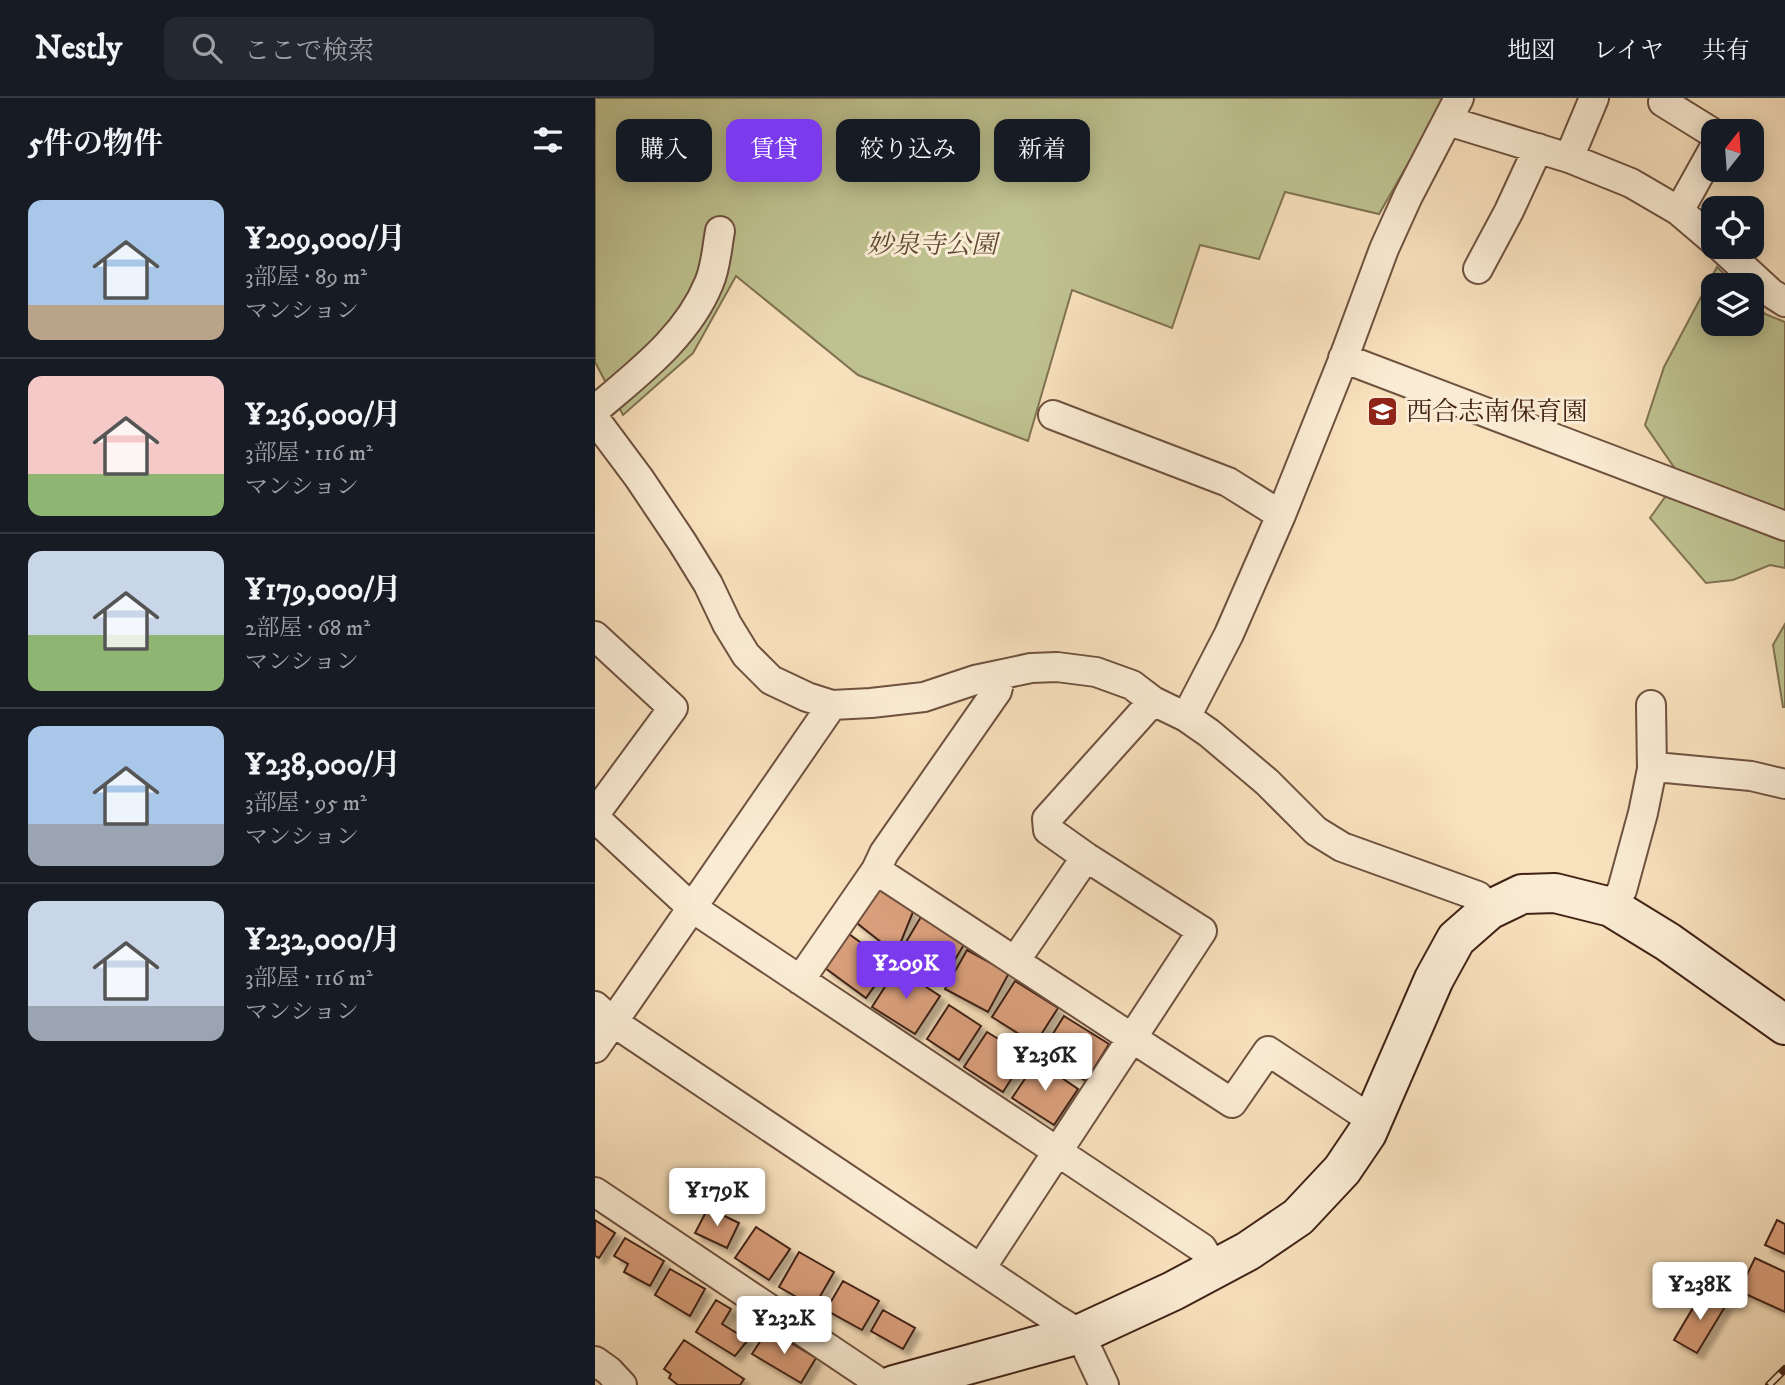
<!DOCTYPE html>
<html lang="ja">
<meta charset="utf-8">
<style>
:root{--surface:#171b24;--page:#242831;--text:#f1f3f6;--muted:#9ea1a6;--line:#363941;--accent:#7c3aed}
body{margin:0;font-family:"IM FELL DW Pica","Noto Serif JP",serif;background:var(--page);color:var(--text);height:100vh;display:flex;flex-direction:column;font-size:26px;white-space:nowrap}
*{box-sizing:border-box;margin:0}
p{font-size:23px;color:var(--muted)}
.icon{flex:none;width:38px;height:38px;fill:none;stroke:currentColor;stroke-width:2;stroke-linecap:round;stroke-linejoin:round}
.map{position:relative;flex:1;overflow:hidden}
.details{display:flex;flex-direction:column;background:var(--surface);width:595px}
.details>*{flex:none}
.guide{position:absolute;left:21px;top:21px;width:665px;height:63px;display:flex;gap:14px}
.needle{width:46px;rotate:17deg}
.fabs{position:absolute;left:1106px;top:21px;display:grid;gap:14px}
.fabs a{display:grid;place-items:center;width:63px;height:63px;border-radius:14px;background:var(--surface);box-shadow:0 4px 18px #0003;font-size:35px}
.price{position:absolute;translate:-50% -60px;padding:0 16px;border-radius:7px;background:#fff;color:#222;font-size:23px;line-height:46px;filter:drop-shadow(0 2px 4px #0008)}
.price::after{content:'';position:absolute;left:50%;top:42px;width:21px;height:16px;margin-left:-10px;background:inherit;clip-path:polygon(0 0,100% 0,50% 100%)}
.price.current{background:var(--accent);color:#fff}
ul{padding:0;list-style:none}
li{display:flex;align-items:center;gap:21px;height:175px;padding:0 28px}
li+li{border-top:2px solid var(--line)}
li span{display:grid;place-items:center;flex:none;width:196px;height:140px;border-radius:14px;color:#555}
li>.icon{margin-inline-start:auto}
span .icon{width:84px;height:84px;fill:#fffc;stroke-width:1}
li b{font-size:30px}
h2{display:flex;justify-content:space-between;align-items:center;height:84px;padding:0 28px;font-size:30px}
.pill{padding:0 24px;border-radius:14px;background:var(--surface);box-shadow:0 4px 18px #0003;font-size:24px;line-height:63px}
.pill.current{background:var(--accent);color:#fff}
header{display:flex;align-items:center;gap:42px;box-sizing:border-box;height:98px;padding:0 35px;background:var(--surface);border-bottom:2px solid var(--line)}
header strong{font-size:33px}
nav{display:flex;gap:38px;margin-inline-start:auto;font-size:24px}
.search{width:490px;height:63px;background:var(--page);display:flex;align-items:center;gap:18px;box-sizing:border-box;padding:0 24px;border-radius:14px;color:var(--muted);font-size:26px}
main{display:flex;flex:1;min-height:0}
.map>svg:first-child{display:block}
.green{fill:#bec290;stroke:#807252;stroke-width:2}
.building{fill:#da9f7b;stroke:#412115;stroke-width:2;filter:url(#shadow)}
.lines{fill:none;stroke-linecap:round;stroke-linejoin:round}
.street-casing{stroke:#6f513f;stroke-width:32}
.secondary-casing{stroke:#412115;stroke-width:42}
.street{stroke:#faecd4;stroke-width:28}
.secondary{stroke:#faecd4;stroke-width:38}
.rail-casing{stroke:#412115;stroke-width:8}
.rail{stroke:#faecd4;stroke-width:5;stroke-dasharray:16;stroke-linecap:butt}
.labels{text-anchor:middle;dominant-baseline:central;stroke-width:6;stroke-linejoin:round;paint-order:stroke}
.park-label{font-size:26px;font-style:italic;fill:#604934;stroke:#faecd4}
.poi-label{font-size:26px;fill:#412115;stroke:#faecd4;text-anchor:start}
</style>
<header>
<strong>Nestly</strong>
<div class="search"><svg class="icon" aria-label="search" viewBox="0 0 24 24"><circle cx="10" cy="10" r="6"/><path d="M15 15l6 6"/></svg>ここで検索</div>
<nav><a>地図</a><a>レイヤ</a><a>共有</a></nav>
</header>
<main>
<section class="details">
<h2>5件の物件<svg class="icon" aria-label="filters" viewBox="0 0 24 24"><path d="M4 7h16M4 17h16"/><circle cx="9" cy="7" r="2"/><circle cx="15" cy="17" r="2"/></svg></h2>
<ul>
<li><span style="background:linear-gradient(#a9c7e8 75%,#b9a48a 0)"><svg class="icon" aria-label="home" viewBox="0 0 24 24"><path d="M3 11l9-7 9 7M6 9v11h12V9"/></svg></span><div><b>¥209,000/月</b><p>3部屋 · 89 m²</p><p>マンション</p></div></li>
<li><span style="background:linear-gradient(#f6c9c9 70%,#8fb573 0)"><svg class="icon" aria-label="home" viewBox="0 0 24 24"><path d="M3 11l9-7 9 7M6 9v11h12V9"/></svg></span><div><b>¥236,000/月</b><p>3部屋 · 116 m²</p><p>マンション</p></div></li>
<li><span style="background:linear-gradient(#c9d6e8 60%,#8fb573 0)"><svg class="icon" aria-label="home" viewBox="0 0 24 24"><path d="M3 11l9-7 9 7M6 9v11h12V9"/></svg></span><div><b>¥179,000/月</b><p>2部屋 · 68 m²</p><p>マンション</p></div></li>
<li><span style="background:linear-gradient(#a9c7e8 70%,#9aa5b1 0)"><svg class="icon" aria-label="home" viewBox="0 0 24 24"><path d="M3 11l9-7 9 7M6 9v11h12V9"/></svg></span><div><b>¥238,000/月</b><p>3部屋 · 95 m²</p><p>マンション</p></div></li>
<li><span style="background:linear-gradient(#c9d6e8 75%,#9aa5b1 0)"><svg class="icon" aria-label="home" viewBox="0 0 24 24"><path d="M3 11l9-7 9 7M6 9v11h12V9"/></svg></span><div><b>¥232,000/月</b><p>3部屋 · 116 m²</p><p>マンション</p></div></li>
</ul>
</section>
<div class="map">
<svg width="1190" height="1287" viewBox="0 0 1190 1287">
<defs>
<filter id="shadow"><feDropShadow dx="6" dy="6" stdDeviation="2" flood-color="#0004"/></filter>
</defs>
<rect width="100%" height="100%" fill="#f8e1bd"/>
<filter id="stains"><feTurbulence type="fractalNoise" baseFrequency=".00286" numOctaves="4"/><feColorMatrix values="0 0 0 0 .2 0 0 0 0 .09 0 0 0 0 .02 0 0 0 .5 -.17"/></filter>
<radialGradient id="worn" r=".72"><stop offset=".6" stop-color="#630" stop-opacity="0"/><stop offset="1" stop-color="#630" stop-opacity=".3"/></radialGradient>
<path class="green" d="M0,0h851l-67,116 -94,-22 -26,67 -59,-14 -28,83 -100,-38 -44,151 -170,-66 -122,-99 -43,77 -70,62 -28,-53z
M1122,169l19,18h-23v39h39v-23l13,13 20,8v246l-15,-3 -37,15 -27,3 -56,-65 30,-42 -35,-51 19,-58z
M1190,526v83h-2l-10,-62z"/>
<path class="building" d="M285,788l33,26 -17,42 -43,-34z
M327,817l44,26 -20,34 -44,-26z
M254,836l41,30 -24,34 -41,-30z
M372,852l42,23 -21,39 -43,-23z
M302,870l43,28 -25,38 -43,-27z
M420,883l43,27 -23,36 -43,-27z
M354,907l32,21 -22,34 -32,-21z
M469,918l45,28 -23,37 -45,-28z
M392,934l39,24 -23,36 -39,-25z
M442,963l41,28 -24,36 -42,-27z
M113,1110l31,15 -12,25 -32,-15z
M0,1122l20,13 -16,25 -4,-2z
M1182,1122l8,4v30l-20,-9z
M161,1129l34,22 -21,31 -34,-22z
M30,1140l39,23 -14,25 -26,-14 4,-8 -14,-8z
M204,1154l35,20 -20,35 -35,-20z
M1160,1160l30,14v40l-46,-21z
M75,1171l35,20 -15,27 -35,-21z
M248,1183l36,20 -17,29 -36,-20z
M1108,1193l23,14 -29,48 -23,-13z
M121,1202l15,9 -9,15 26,16 -13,16 -39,-24z
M288,1212l32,18 -12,21 -32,-18z
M173,1231l48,29 -15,25 -49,-29z
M89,1242l60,39 -4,6h-62l-9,-7 2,-4 -7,-5z"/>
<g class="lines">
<defs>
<path id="street" d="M1068,4l50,31
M853,23l121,37 62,25 48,28 34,29
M974,60l25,-60
M1084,113l34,-61
M1126,149l50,46 14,9
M883,171l31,-58 29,-63
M748,260l442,168
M0,312c43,-37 92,-73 114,-127 7,-16 8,-36 11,-52
M458,317l175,67 53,33
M0,321l44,59 43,64 26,42 19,40 19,31 25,25 36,17 25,8 39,-2 53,-6 51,-17 56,-12 26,-1 39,5 36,13 21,16 33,16 23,16 58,49 49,49 26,16 136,49 11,14
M0,538l78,72 -78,106
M591,619l43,-83 52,-119 60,-150 43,-116 24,-53 51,-98
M1057,671l14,-1 85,8 34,8
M0,720l96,89 511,341 13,21
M281,772l8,-17 113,-162 4,-16
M1016,809l11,-17 21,-77 9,-44 -1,-64
M420,863l71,-104 -38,-27 -1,-11 106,-118
M205,882l76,-110 256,168 70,-107 -116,-74
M0,908l18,16 444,298 23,14 24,51
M0,950l237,-343
M0,1094l288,193
M386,1170l151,-230 100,65 36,-52 92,61 13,7
M0,1263l14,10 13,14"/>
<path id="secondary" d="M299,1287l186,-51 93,-43 75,-40 50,-34 44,-47 25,-37 67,-154 22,-40 33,-29 33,-16 33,-1 56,14 57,35 117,83"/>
</defs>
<use href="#street" class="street-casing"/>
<use href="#secondary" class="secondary-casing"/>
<use href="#street" class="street"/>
<use href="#secondary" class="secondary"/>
<defs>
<path id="rail" d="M1174,1287l16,-16"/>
</defs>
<use href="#rail" class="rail-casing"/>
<use href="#rail" class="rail"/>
</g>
<defs>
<symbol id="school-square" viewBox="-11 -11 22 22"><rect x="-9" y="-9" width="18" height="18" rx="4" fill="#8f2418" stroke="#faecd4"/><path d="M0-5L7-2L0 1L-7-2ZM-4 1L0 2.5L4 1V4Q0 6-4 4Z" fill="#fff"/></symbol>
</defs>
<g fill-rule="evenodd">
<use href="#school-square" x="770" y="296" width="35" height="35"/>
</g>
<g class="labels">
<g class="park-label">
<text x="337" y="147">妙泉寺公園</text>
</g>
<g class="poi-label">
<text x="811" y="314">西合志南保育園</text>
</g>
</g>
<rect width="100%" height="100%" filter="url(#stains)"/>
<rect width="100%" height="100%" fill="url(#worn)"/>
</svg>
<div class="fabs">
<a><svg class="needle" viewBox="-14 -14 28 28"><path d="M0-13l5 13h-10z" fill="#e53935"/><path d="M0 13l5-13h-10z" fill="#9ea1a6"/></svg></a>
<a><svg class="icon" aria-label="locate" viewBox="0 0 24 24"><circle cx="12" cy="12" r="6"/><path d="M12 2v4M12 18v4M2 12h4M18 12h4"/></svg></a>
<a><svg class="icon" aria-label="layers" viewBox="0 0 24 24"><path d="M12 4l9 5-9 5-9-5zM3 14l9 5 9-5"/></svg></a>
</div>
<b class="price current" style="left:311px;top:903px">¥209K</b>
<b class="price" style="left:450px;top:995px">¥236K</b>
<b class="price" style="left:122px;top:1130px">¥179K</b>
<b class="price" style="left:1105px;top:1224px">¥238K</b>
<b class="price" style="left:189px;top:1258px">¥232K</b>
<div class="guide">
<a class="pill">購入</a>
<a class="pill current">賃貸</a>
<a class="pill">絞り込み</a>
<a class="pill">新着</a>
</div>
</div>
</main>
